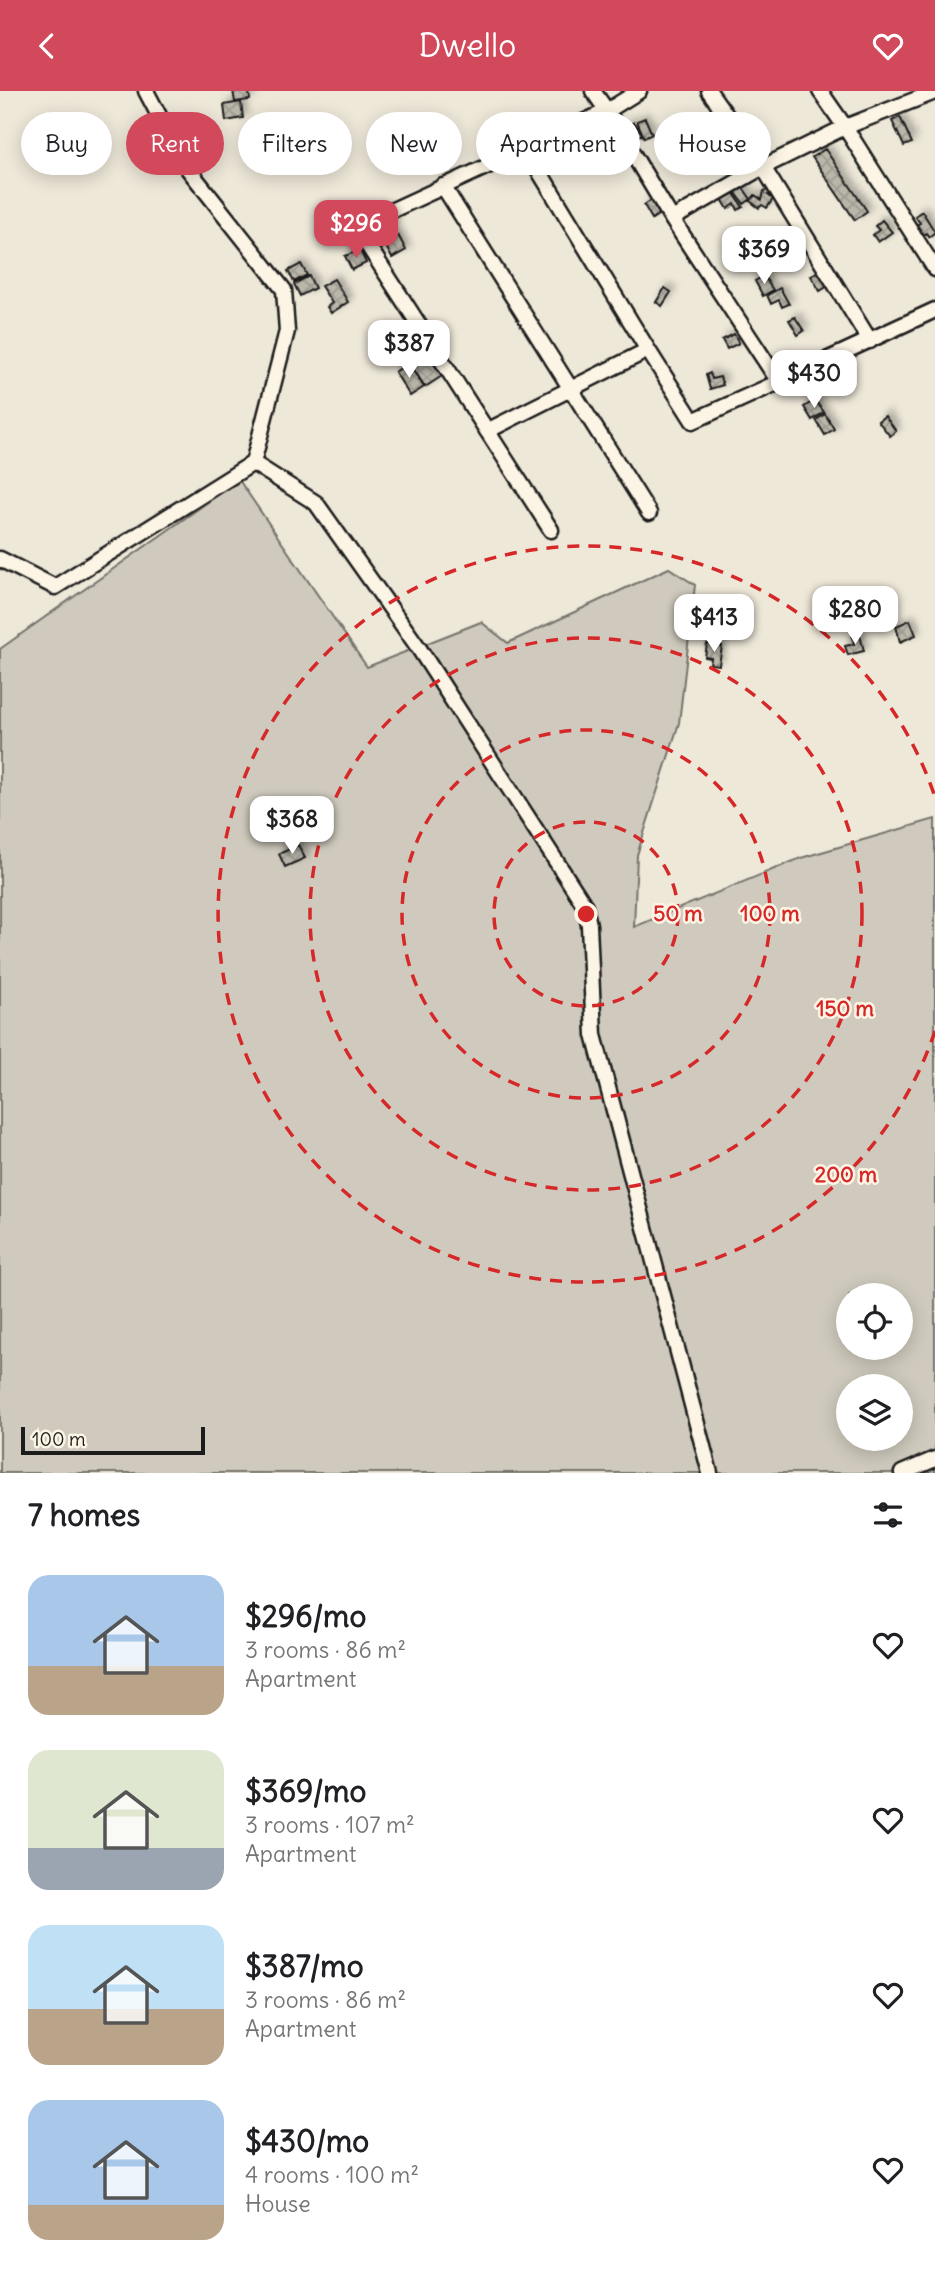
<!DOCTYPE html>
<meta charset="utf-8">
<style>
:root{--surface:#fff;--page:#f2f2f2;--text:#202124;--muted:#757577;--accent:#d1495b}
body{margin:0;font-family:Delius,sans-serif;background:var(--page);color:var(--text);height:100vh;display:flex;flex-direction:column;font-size:26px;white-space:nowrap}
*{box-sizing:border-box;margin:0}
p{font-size:23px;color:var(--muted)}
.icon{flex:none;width:38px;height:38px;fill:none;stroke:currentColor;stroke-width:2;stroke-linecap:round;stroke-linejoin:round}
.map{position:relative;height:1382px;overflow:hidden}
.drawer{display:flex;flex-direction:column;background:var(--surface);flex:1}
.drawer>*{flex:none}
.hud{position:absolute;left:21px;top:21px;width:894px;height:63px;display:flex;gap:14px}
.tools{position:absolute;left:836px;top:1192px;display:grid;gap:14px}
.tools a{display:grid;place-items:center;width:77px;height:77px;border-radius:50%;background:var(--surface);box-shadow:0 4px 18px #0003;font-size:35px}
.scale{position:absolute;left:21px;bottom:18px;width:184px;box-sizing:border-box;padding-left:7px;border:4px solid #1c1c1c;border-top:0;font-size:19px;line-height:24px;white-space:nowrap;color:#1c1c1c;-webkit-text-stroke:5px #fcf5e5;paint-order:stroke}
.price{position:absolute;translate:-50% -60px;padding:0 16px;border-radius:14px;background:#fff;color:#222;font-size:23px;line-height:46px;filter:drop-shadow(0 2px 4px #0008)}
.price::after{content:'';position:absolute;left:50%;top:42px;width:21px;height:16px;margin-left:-10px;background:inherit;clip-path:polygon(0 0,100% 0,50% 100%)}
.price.selected{background:var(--accent);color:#fff}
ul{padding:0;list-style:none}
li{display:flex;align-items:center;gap:21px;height:175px;padding:0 28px}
li span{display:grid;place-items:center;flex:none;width:196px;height:140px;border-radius:21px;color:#555}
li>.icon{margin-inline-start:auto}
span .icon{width:84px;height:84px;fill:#fffc;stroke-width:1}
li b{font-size:30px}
h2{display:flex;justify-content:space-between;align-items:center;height:84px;padding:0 28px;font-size:30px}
.pill{padding:0 24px;border-radius:32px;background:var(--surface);box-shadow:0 4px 18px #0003;font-size:24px;line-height:63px}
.pill.selected{background:var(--accent);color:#fff}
header{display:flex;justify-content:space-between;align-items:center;height:91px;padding:0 28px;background:var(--accent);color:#fff;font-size:32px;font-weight:600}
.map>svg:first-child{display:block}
.green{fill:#cfcabd;stroke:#76736c;stroke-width:2;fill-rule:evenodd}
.building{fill:url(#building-cross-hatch);stroke:#1c1c1c;stroke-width:2;filter:url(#shadow)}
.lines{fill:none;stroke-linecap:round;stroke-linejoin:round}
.minor-casing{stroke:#1c1c1c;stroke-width:19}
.minor{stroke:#fcf5e5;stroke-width:14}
.ring{fill:none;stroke:#d62828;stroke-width:3.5;stroke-dasharray:12 9}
.centre{fill:#d62828;stroke:#fcf5e5;stroke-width:3.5}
.ring-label{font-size:21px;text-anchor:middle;font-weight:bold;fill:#d62828;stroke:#fcf5e5;stroke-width:5;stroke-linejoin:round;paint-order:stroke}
</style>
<header><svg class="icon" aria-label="back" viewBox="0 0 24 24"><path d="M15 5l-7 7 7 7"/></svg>Dwello<svg class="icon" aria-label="heart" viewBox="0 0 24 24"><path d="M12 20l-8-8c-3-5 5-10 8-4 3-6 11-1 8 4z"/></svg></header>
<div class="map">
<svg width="935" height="1382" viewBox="0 0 935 1382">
<defs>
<pattern id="building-cross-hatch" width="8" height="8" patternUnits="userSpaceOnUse" patternTransform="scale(1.75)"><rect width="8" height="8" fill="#bab6aa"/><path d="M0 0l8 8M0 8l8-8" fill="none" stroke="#9f9c92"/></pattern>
<filter id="shadow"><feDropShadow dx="4.5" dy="-4.5" stdDeviation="3.5" flood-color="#0004"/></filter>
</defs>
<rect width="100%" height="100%" fill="#eee8d9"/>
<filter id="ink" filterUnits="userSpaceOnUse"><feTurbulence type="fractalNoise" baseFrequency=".0143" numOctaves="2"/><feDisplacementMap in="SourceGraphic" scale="14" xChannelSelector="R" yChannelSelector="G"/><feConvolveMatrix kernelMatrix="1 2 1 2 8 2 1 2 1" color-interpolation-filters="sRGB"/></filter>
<g filter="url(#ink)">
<path class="green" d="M239,389l128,187 114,-45 27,21 161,-75 26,17 -16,138 -42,132 -3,72 167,-69 134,-39v654h-935v-824zM849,1204h52v52h-52zM849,1295h52v53h-52z"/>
<path class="building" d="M233,0h16l1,9 -15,2z
M241,11l2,16 -17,3 -2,-16z
M900,26l12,26 -8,3 -12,-25z
M645,27l7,16 -8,4 -7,-17z
M634,31l8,12 -8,5 -8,-12z
M825,58l42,62 -12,9 -43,-63z
M741,94l10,14 -7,5 -10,-14z
M771,98l2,5 -5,1 5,4 -6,9 -5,-3 -3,3 -9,-7 5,-6 7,5 2,-9z
M733,101l10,15 -5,3 -3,-6 -7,5 -6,-10z
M653,108l8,14 -9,6 -8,-14z
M922,120l13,21 -6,5 -3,-4 -6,4 -6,-11 6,-3 -5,-7z
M882,129l10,12 -14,10 -5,-7 6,-5 -4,-4z
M398,144l8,15 -14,8 -8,-15z
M793,144l9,13 -9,4 -8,-14z
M360,159l6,13 -14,7 -7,-14z
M301,173l6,11 -13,7 -6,-11z
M818,180l10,15 -8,5 -9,-15z
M309,185l6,12 -15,8 -6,-12z
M764,185l9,14 -10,6 -8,-15z
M334,188l14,23 -17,11 -4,-6 5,-4 -11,-17z
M665,197l6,4 -9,14 -6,-4z
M780,197l9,16 -7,3 -3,-7 -8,4 -4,-9z
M795,226l9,14 -6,4 -9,-15z
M734,243l5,9 -12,6 -5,-9z
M428,263l14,22 -17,11 -14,-22z
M408,272l16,24 -14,9 -15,-24z
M838,281l4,13 -9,2 -4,-12z
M710,282l2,6 8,-2 3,8 -13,4 -4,-14z
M815,309l9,12 -12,8 -8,-13z
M825,323l9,15 -9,6 -9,-15z
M885,325l11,15 -6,5 -12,-15z
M910,529l6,15 -16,7 -4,-16z
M860,544l4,16 -16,4 -3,-9 9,-2 -2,-7z
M707,553l15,2 -3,19 -9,-1 1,-6 -6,-1z
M298,754l7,13 -20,9 -6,-13z"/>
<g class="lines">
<defs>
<path id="minor" d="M639,0l-32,20 65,108
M709,0l54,76 82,-40 90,142
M820,0l25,36 90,-35
M443,95l206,327
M870,250l-107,-174 -91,52 107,163 156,-72
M648,259l45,71 86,-39
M487,340l161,-81 -123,-202
M253,372l63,40 102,144 167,259 4,19 5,110 116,438
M551,439l-195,-303 251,-116 -14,-20
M0,468l55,28 198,-124 34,-132 -3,-41 -99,-125 -39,-74
M902,1382l33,-14"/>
</defs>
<use href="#minor" class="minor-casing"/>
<use href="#minor" class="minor"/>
</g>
</g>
<g class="ring">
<circle cx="586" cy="823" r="92"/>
<circle cx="586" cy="823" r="184"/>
<circle cx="586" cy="823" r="276"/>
<path d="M935 940A368 368 0 1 1 935 706"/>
</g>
<circle cx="586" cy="823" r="10" class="centre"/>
<g class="ring-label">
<text x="678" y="830">50 m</text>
<text x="770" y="830">100 m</text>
<text x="845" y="925">150 m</text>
<text x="846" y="1091">200 m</text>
</g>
</svg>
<div class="tools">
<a><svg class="icon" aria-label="locate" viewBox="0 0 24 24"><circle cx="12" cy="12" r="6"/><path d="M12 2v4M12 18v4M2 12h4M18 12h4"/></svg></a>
<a><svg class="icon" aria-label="layers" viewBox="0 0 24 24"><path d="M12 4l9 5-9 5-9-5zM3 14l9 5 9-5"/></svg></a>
</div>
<div class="scale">100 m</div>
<b class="price selected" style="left:356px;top:169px">$296</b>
<b class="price" style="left:764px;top:195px">$369</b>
<b class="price" style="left:409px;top:289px">$387</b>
<b class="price" style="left:814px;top:319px">$430</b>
<b class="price" style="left:855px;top:555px">$280</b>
<b class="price" style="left:714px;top:563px">$413</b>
<b class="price" style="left:292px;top:765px">$368</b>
<div class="hud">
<a class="pill">Buy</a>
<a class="pill selected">Rent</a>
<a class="pill">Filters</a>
<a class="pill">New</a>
<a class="pill">Apartment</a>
<a class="pill">House</a>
</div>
</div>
<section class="drawer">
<h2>7 homes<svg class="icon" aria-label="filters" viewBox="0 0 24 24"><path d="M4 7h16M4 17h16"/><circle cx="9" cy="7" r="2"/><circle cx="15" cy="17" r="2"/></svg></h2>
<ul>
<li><span style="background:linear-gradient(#a9c7e8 65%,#b9a48a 0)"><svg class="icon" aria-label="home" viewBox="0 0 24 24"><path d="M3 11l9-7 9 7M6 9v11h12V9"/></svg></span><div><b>$296/mo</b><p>3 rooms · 86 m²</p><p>Apartment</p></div><svg class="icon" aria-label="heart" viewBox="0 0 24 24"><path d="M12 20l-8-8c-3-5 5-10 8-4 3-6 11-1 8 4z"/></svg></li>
<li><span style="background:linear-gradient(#dfe7d0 70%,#9aa5b1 0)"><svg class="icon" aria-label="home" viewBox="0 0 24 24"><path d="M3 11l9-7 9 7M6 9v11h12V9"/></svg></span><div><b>$369/mo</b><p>3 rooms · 107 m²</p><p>Apartment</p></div><svg class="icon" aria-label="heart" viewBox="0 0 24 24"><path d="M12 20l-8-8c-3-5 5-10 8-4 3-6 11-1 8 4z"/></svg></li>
<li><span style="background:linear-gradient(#bfe0f5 60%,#b9a48a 0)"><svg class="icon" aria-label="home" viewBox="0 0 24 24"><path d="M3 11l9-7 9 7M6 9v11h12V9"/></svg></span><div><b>$387/mo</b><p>3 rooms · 86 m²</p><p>Apartment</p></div><svg class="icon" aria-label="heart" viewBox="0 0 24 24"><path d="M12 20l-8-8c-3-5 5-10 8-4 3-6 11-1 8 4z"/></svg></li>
<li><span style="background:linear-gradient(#a9c7e8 75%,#b9a48a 0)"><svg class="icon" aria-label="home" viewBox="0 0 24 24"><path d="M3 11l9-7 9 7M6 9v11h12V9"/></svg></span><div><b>$430/mo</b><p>4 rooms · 100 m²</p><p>House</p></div><svg class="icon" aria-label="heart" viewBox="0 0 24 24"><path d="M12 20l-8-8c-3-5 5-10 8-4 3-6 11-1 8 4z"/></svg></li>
</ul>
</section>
